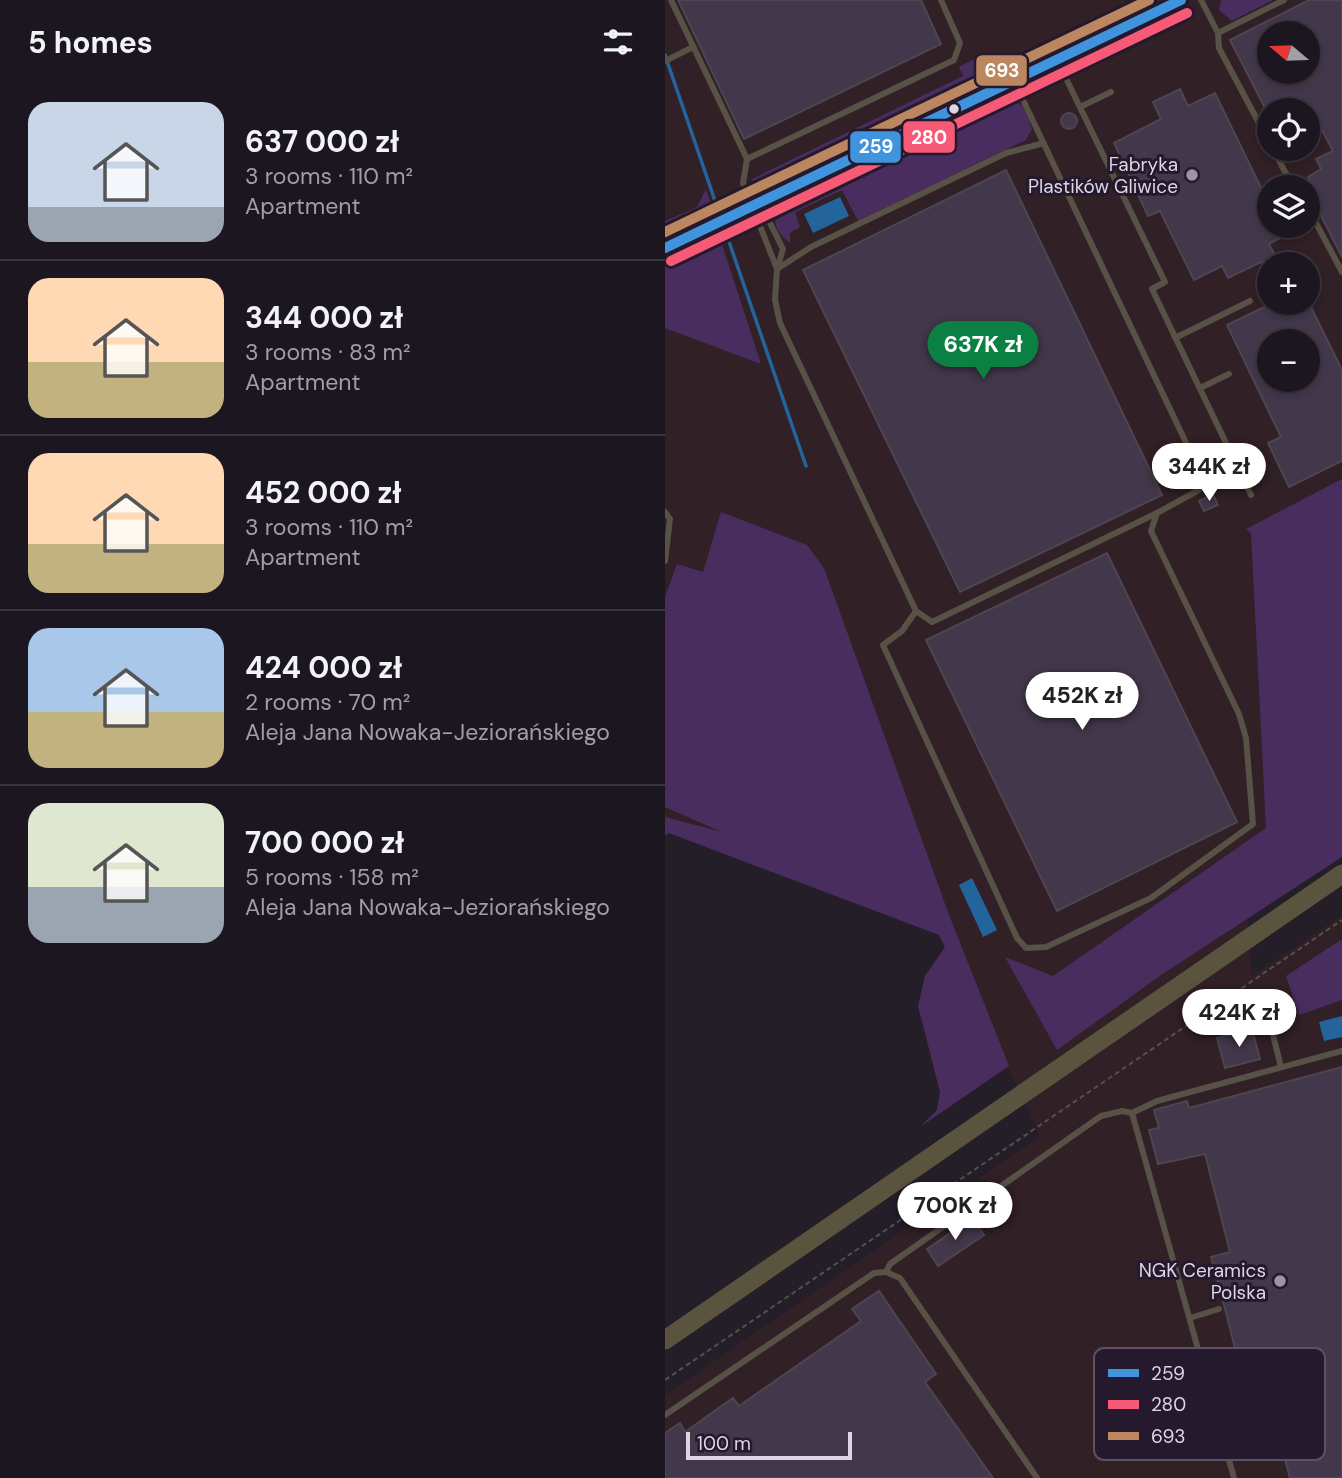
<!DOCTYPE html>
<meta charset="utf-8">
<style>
:root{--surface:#1b161f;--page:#28232c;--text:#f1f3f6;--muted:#a09fa4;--line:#39353d;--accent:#0b8043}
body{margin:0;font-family:"DM Sans",sans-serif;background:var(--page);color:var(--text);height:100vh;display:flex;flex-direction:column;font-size:26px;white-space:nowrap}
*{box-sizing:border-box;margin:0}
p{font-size:23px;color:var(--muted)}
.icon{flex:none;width:38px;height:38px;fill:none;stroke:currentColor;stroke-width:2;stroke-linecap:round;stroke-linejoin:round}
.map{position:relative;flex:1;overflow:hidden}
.drawer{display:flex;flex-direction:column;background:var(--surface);width:665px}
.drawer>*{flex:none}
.needle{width:46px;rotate:289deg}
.buttons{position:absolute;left:592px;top:21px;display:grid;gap:14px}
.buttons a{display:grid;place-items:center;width:63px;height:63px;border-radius:50%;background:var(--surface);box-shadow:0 4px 10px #0003,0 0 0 2px var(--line);font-size:35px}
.scale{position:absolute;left:21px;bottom:18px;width:166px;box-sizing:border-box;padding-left:7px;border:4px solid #ddd6e3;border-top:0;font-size:19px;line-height:24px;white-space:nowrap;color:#ddd6e3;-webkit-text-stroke:5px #25192d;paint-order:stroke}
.price{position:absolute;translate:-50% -60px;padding:0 16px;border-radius:24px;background:#fff;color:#222;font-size:23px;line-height:46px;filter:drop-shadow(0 2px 4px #0008)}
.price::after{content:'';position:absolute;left:50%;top:42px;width:21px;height:16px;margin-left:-10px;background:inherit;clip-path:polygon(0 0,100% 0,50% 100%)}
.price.active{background:var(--accent);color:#fff}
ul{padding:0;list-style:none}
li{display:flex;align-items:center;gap:21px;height:175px;padding:0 28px}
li+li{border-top:2px solid var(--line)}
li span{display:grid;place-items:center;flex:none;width:196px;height:140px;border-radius:21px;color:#555}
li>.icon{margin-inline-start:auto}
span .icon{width:84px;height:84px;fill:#fffc;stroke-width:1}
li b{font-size:30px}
h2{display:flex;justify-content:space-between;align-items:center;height:84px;padding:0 28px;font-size:30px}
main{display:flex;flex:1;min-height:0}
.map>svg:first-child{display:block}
.industrial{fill:#312025;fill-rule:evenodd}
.green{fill:#4a2d5f}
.water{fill:#23649c}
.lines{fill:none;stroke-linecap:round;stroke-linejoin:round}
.stream{stroke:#23649c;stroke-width:3.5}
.building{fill:#43384b;stroke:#4c4650;stroke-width:2;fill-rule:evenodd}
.path{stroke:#565149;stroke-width:2;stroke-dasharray:5 3.5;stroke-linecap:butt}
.lane{stroke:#585145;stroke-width:6}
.street{stroke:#585145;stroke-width:12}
.primary{stroke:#5a543f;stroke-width:19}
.bus-1-casing{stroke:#25192d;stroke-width:16}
.bus-2-casing{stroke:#25192d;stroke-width:16}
.bus-3-casing{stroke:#25192d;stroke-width:16}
.bus-1{stroke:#4094de;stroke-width:10}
.bus-2{stroke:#f75a77;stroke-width:10}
.bus-3{stroke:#bb8660;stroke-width:10}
.bus-dot{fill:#ddd6e3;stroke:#25192d;stroke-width:2.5}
.poi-dot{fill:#9c96a2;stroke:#25192d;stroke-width:2.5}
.labels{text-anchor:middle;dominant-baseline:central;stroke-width:6;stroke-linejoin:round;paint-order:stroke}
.poi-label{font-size:19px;fill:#ddd6e3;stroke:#25192d;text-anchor:end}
.key{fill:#25192d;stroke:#5c5264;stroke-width:2}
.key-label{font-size:19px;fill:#ddd6e3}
.line-badge{stroke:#25192d;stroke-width:2.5}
.badge-label{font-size:19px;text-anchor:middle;font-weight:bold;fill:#fff}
</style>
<main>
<section class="drawer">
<h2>5 homes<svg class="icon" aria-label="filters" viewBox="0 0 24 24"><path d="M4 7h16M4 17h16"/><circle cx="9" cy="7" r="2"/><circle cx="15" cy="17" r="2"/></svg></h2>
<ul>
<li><span style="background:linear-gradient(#c9d6e8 75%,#9aa5b1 0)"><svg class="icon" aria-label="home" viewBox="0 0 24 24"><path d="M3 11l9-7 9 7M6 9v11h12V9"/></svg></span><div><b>637 000 zł</b><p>3 rooms · 110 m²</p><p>Apartment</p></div></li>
<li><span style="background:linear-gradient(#ffd9b3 60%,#c2b280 0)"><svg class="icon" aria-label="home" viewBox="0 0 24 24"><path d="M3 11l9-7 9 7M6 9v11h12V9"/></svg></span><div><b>344 000 zł</b><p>3 rooms · 83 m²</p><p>Apartment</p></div></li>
<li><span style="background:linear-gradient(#ffd9b3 65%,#c2b280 0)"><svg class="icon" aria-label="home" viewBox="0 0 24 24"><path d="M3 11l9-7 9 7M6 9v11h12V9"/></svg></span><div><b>452 000 zł</b><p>3 rooms · 110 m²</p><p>Apartment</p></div></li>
<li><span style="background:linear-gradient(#a9c7e8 60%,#c2b280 0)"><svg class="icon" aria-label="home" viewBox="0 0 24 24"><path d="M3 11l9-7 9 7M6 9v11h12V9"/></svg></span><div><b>424 000 zł</b><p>2 rooms · 70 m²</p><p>Aleja Jana Nowaka-Jeziorańskiego</p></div></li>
<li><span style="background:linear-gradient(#dfe7d0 60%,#9aa5b1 0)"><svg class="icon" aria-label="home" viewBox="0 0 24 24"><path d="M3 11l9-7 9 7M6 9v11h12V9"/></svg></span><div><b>700 000 zł</b><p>5 rooms · 158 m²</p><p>Aleja Jana Nowaka-Jeziorańskiego</p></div></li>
</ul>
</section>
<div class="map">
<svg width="677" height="1478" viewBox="0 0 677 1478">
<rect width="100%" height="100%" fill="#241e29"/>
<path class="industrial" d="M0,0h677v484l-94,434 4,58 90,-61v563h-677v-83l375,-259 -98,-209 -277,-102zM604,33h38v39h-38zM604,110h38v39h-38zM604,187h38v39h-38zM604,264h38v39h-38zM604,341h38v39h-38z"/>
<path class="green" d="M473,0h21l-50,22 -2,-7z
M556,0h52l-41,21 -13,-11z
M423,24l-2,12 -317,152h-10l-6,-4 -1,-5 211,-103 -4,-9 17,-9 4,10 24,-12 9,3z
M342,94c15,5 20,21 25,35l-6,11 -168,81 -16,-31 -47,22 5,15 -10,6v10c-15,-11 -18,-21 -12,-38z
M41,189l7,21 9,-4 -2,-8 15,-8 2,11 -72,34v-14l32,-14z
M54,235l42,129 -96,-36v-67z
M677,479v378l-181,118 -104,75 -52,-93 48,19 213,-148 -15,-295 -5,-4z
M56,512l86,33 17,23 125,347 60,151 -89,61 17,-17 3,-18 -22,-86 7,-30 20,-29 -6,-12 -270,-102 -4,2v-18l57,15 -57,-25v-210l12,-33 26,8z
M677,939v61l-43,15 -13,-39z"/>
<path class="water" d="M175,197l9,19 -36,17 -9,-19z
M307,878l25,52 -14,7 -24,-52z
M677,1016v21l-18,4 -5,-19z"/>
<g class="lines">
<path class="stream" d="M0,55l141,411"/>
</g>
<path class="building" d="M13,0h243l20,44 -197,95z
M644,0h33v257l-33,-65 5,-3 -6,-12 13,-8 -5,-10 17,-8 -19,-36 -7,4v-9h-41l-36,-70zM604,33h38v39h-38z
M515,89l8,17 27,-13 54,111v22h10l5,10 -15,8 10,20 -18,-2 -33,16 -6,-12 -28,14 -34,-69 -12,5 -34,-73 47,-24 -8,-17z
M396 121a8 8 0 1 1 16 0a8 8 0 1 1-16 0Z
M341,170l156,325 -202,97 -157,-322z
M608,303h36l33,67v91l-53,26 -21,-44 13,-6 -54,-112zM604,341h38v39h-38z
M548,494l5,11 -14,6 -5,-10z
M442,553l130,269 -180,89 -131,-271z
M587,1029l8,30 -35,9 -8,-30z
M677,1067v411h-52l-34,-127 -19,5 -12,-47 -14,-52 19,-5 -25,-98 -47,10 -9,-34 10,-2 -5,-18 33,-9 2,7z
M307,1218l12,17 -46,31 -11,-17z
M214,1291l57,83 -11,8 68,96h-328v-45l15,-10 5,9 48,-34 6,8 122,-85 -9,-12z"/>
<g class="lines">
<path class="path" d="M441,16l3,6
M382,78l11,5
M0,1380l677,-460"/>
<path class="lane" d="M6,0l76,159 -4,24 34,86 -2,31 5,23 136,288 16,11 225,-109
M536,0l17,33 1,15 50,94
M428,21l8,18
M553,33l66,-33
M392,60l108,222 -13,7 99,206
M0,61l26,-13
M415,107l31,-15
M608,149l20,38
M82,159l207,-99 6,-17 -19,-43
M90,206l8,3 20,40 -6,20
M642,206l35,66
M112,269l34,-22 195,-94 38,-10
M510,338l75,-37
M535,388l29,-14
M0,512l5,7 -5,42
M251,611l-14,20 -19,14 134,293 9,10 20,-1 105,-49 102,-74 -7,-86 -7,-24 -88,-183 6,-18 42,-23v-20l-185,-389
M602,1011l14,56
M221,1272l4,-8 211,-148 21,-5 10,2
M525,1318l29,-9
M0,1415l209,-142 12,-1 14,6 137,200
M569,1478l-102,-365 25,-12 185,-50"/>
<path class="street" d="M0,248l516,-248"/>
<path class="primary" d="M0,1340l677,-466"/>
<defs>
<path id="bus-1" d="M0,248l516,-248"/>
<path id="bus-2" d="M6,261l516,-248"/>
<path id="bus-3" d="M0,232l484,-232"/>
</defs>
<use href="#bus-1" class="bus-1-casing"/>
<use href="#bus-2" class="bus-2-casing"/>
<use href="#bus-3" class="bus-3-casing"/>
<use href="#bus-1" class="bus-1"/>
<use href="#bus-2" class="bus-2"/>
<use href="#bus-3" class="bus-3"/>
</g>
<circle class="bus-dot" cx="289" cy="109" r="6"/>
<g class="poi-dot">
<circle cx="527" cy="175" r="7"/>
<circle cx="615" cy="1281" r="7"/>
</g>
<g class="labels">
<g class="poi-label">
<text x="513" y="164">Fabryka<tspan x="513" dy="22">Plastików Gliwice</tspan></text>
<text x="601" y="1270">NGK Ceramics<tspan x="601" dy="22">Polska</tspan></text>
</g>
</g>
<rect x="429" y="1348" width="231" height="112" rx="10" class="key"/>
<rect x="443" y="1369" width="31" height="8" fill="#4094de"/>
<rect x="443" y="1400" width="31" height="9" fill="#f75a77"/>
<rect x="443" y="1432" width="31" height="8" fill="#bb8660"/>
<g class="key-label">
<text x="486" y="1380">259</text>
<text x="486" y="1411">280</text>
<text x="486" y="1443">693</text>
</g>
<g class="line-badge">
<rect x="310" y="54" width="53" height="33" rx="7" fill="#bb8660"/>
<rect x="237" y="120" width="54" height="34" rx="7" fill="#f75a77"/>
<rect x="184" y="130" width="53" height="34" rx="7" fill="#4094de"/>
</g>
<g class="badge-label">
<text x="337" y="77">693</text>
<text x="264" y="144">280</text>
<text x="211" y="153">259</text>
</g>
</svg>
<div class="buttons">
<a><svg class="needle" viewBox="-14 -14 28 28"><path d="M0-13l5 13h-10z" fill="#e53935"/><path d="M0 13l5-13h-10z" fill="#a09fa4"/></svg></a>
<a><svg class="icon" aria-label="locate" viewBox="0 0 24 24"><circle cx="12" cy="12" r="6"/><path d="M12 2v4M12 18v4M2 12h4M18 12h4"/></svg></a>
<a><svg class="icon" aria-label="layers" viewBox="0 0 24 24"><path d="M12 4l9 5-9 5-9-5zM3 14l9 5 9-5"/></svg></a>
<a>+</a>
<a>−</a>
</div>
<div class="scale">100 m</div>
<b class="price active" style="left:318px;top:381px">637K zł</b>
<b class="price" style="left:544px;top:503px">344K zł</b>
<b class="price" style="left:417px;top:732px">452K zł</b>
<b class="price" style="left:574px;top:1049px">424K zł</b>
<b class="price" style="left:290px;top:1242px">700K zł</b>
</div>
</main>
